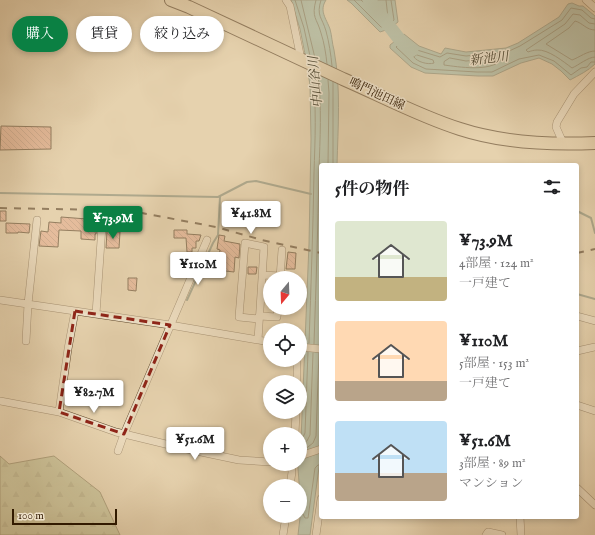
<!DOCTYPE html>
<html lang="ja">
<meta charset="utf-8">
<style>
:root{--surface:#fff;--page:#f2f2f2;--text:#202124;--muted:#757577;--accent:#0b8043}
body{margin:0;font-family:"IM FELL English","Noto Serif JP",serif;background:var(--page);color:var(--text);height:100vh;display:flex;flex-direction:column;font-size:15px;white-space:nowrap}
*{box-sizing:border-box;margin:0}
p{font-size:13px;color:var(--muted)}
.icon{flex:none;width:22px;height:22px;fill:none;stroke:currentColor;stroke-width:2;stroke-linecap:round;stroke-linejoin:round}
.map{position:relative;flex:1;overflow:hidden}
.side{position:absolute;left:319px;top:163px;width:260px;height:356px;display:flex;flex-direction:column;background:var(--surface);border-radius:4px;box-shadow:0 2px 6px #0003}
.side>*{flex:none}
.banner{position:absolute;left:12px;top:16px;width:247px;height:36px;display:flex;gap:8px}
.needle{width:26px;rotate:199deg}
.tools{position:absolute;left:263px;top:271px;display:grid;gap:8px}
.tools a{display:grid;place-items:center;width:44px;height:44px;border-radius:50%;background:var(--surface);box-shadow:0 2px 6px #0003;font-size:20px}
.scale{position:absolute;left:12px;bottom:10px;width:105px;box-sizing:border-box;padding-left:4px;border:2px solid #321a00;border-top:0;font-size:11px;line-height:14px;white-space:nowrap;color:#321a00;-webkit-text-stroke:3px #efe2ca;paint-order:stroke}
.price{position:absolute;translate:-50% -34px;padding:0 9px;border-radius:4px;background:#fff;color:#222;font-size:13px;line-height:26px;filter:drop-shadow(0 1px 2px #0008)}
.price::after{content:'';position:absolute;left:50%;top:24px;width:12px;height:9px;margin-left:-6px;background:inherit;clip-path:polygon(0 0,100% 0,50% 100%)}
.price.active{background:var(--accent);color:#fff}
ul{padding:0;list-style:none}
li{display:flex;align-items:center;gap:12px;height:100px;padding:0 16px}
li span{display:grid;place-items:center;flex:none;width:112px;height:80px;border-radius:4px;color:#555}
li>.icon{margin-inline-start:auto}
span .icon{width:48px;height:48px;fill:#fffc;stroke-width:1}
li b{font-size:17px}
h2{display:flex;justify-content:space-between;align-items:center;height:48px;padding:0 16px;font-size:17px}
.tag{padding:0 14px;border-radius:18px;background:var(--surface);box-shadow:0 2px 6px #0003;font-size:14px;line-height:36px}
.tag.active{background:var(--accent);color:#fff}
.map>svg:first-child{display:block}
.forest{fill:url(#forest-firs);stroke:#746a44}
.water{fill:#96b8a9;stroke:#6e7965}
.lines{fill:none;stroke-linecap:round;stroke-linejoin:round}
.shore{stroke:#646954;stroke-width:1}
.stream{stroke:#6e7965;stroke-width:2}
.river{stroke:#96b8a9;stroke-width:13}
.building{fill:url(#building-back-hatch);stroke:#321a00}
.street-casing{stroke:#5f482c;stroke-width:8}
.primary-casing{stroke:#321a00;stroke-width:14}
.street{stroke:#efe2ca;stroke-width:7}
.primary{stroke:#e6d2ae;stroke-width:12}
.rail{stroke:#321a00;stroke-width:2;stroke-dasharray:7 7;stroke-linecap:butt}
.marked{fill:none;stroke:#8f2418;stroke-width:3;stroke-dasharray:8 5;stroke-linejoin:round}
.labels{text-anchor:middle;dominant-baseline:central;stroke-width:3;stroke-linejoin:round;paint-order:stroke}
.street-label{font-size:12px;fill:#321a00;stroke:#efe2ca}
.water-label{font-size:13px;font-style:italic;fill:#504933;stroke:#efe2ca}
</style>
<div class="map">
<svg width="595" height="535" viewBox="0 0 595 535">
<defs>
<pattern id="forest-firs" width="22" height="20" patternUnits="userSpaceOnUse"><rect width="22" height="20" fill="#b7bb89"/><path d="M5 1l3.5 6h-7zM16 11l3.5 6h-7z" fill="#9ea074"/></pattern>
<pattern id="building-back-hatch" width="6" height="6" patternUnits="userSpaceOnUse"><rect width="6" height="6" fill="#e4a386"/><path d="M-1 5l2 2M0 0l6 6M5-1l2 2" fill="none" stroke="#b9846b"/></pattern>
</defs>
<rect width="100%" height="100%" fill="#e6d2ae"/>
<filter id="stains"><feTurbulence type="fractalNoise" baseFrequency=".005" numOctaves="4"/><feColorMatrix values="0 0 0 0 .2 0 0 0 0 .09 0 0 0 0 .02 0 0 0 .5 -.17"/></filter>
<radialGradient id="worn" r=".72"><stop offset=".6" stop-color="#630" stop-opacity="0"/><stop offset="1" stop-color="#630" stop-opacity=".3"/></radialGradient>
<path class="forest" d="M0,456l9,8 45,-8 46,36 20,43h-120z"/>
<path class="water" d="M291,0h35c-7,11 0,18 4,29 2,7 2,14 4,21 7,38 4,77 3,115h-16v287l-11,83h-12l3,-26 -3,-41v-4h2l9,-220 2,-105 -1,-54 -5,-31 -5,-25z
M347,0h48l3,22 -9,7 -9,3 -29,-29z
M572,3l7,3h4l12,10v48c-7,7 -16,11 -25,16l-9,-9 -9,-7 -13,-6 -18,5 -28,13h-15l-53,-3 -14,-6 -21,-19v-3l14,-11 15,12 22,8 4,-6 21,4 40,-4 12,-5 41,-26 9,-13z"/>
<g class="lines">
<path class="shore" d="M295,0l9,28 6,28
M301,0l14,58
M316,0c-5,18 1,18 5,33 3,9 5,21 6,31
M321,0c-5,16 1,17 5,31 3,11 5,24 6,35
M354,0l27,27 7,-1 6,-6 -3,-20
M361,0l22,22 5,-4 -2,-18
M595,19l-4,-1 -9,-8 -11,-2 -9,12 -42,26 -13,6 -41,4 -19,-3 -7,4 -23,-7 -13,-10 -8,7 17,16 13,6 51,3h15l27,-13 20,-4 15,6 17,14 10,-7 6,-1 4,-5h4
M595,24l-6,-1 -9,-8 -7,-1 -8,10 -39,26 2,2c3,-1 6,-2 9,-2 11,-1 27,12 35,18 7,-3 16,-11 23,-11
M595,30c-9,0 -12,-7 -20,-9l-6,7 -23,16 26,16c8,-3 15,-9 23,-9
M417,55l16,5 1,3c-6,2 -17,-1 -20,-6z
M450,58l16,3 33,-3 2,2c-11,12 -42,7 -57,5v-3z
M328,165l1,-72 -1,-13
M333,165v-83
M309,343c2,-57 4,-113 5,-170 1,-33 3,-68 -2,-101
M314,344c2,-58 4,-116 5,-174 1,-31 3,-64 -1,-95
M300,438l3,-1 2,-4 3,-81
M300,443l7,-2 3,-6 3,-82
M304,450l9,-7 3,-7 3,-83
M300,512l3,2 2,4h3l7,-50 3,-3h3"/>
<path class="stream" d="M0,193l218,4 29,-15 9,-1 55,13
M577,211l14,7 4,15
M577,294l18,5
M187,300l26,-57 5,-8 2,-38"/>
<path class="river" d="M369,0l31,40 12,10"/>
</g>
<path class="building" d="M1,126l50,1v22l-51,1z
M0,211h6v10h-6z
M61,217l26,2v-2l10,1 -1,16h-1v6l-14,-1v-8l-22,-1 -1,17 -19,-1 2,-15 7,1 1,-10 12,1z
M6,223l24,1 -1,9 -11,-1v1h-12z
M174,230h13v4l14,1 -2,6h-3v7h-4v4h-5l-1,-14h-12z
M107,231l13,1 -1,16h-13z
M219,235l6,1 -1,5 16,3 -1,14 -4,-1 -1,15 -17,-2 3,-20 -3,-1z
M288,252l8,1 -1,16h-9z
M248,267h9l-1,7h-8z
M128,278h9l-1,13 -8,-1z"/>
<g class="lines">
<defs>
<path id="street" d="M286,0l4,6 11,53
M586,0l9,8
M564,145l-8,-18 1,-5 17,-28 21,-22
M262,275l18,1
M280,278l2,-28
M0,300l170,25 100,17
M96,314l6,-88
M259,316l18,1 1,-9
M577,316l18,5
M258,340l6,-93 -19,-4 -6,74 20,2
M26,341l2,-37 9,-84
M300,347l21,2
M577,351l18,-4
M297,382v-22
M0,401l59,11 57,20 66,16 57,12 31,2
M577,405l18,6
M59,412l9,-63 7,-38
M295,434l1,-22
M118,451l6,-17 83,-194
M300,456l21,-7
M290,486l2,-14 -1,-8
M577,488l18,17
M520,517l1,18
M283,535l3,-19
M316,535l5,-36
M486,535l2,-3 14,3"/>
<path id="primary" d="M171,0l18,7c51,24 102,48 154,72 39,17 76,37 117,50 43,14 90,16 135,14"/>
</defs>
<use href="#street" class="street-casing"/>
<use href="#primary" class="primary-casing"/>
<use href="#street" class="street"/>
<use href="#primary" class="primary"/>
<path class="rail" d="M0,208l103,2 39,3 74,14 46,13 59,13
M577,253l18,-4"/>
</g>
<path d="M0 0H595V535H0ZM75,311l95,14 -46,109 -65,-22z" fill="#e6d2ae" fill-opacity=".55" fill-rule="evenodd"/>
<path class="marked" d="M75,311l95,14 -46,109 -65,-22z"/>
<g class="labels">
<g class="street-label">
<text transform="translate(377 94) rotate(25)">鳴門池田線</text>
</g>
<g class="water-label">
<text transform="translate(489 59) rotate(-7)">新池川</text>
<text transform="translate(316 82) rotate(-95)">中山谷川</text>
</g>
</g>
<rect width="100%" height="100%" filter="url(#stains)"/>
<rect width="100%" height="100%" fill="url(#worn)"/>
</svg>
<div class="tools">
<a><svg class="needle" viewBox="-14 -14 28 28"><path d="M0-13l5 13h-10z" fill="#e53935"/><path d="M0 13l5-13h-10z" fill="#757577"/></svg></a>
<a><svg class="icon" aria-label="locate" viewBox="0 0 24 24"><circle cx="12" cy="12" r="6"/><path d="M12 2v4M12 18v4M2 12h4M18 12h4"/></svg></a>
<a><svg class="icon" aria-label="layers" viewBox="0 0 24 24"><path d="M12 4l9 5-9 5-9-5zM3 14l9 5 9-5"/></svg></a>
<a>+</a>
<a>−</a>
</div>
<div class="scale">100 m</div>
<b class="price" style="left:251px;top:235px">¥41.8M</b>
<b class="price active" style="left:113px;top:240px">¥73.9M</b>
<b class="price" style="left:198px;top:286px">¥110M</b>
<b class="price" style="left:94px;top:414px">¥82.7M</b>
<b class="price" style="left:195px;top:461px">¥51.6M</b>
<div class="banner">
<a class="tag active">購入</a>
<a class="tag">賃貸</a>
<a class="tag">絞り込み</a>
</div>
<section class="side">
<h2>5件の物件<svg class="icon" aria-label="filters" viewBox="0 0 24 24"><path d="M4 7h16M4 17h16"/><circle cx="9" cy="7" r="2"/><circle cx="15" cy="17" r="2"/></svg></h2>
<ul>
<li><span style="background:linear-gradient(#dfe7d0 70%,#c2b280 0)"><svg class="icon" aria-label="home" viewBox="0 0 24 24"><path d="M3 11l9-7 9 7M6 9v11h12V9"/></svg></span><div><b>¥73.9M</b><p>4部屋 · 124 m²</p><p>一戸建て</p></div></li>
<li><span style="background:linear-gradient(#ffd9b3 75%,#b9a48a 0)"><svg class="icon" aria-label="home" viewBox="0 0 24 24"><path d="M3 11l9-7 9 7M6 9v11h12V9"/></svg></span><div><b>¥110M</b><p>5部屋 · 153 m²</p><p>一戸建て</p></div></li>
<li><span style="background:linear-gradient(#bfe0f5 65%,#b9a48a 0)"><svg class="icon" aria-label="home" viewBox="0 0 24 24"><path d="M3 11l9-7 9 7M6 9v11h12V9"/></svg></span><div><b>¥51.6M</b><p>3部屋 · 89 m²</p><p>マンション</p></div></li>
</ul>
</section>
</div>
